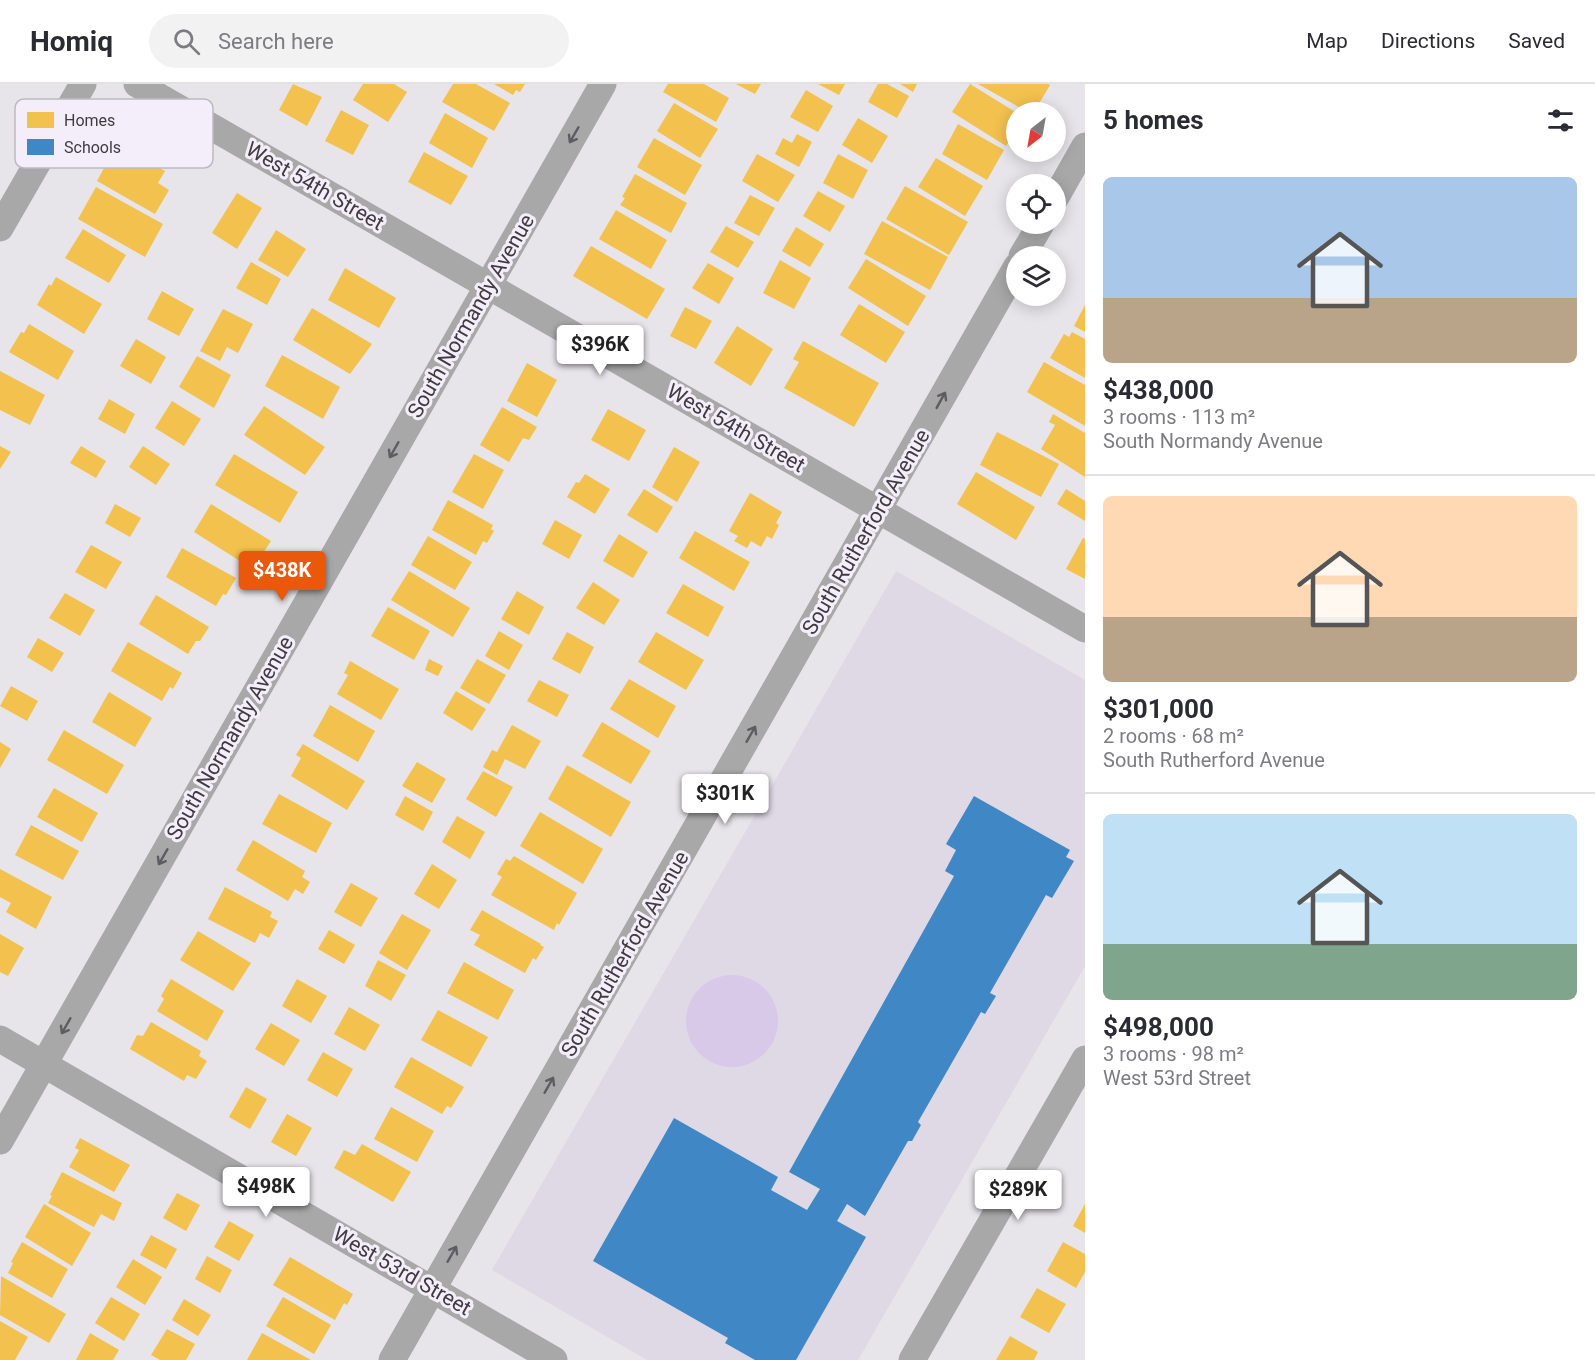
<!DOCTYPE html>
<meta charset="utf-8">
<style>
:root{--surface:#fff;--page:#f2f2f3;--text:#2b2b33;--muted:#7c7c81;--line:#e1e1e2;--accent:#ea580c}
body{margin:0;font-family:Roboto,sans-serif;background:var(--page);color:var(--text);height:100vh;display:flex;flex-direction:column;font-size:22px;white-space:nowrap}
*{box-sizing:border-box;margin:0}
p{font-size:20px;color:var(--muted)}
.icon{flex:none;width:33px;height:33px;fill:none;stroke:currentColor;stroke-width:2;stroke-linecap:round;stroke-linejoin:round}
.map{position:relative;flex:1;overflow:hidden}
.panel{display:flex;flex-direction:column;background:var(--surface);width:510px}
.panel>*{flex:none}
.needle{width:39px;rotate:211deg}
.buttons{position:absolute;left:1006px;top:18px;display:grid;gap:12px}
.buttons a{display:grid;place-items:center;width:60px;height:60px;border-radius:50%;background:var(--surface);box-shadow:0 3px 15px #0003;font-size:30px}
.price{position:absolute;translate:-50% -51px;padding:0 14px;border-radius:6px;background:#fff;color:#222;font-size:20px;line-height:39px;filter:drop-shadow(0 2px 3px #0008)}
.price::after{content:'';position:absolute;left:50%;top:36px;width:18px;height:14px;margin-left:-9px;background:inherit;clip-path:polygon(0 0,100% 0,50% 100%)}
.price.selected{background:var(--accent);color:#fff}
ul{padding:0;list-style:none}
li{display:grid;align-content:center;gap:12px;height:318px;padding:0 18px}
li+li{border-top:2px solid var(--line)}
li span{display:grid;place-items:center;height:186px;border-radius:9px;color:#555}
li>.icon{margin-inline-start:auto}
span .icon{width:108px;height:108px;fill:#fffc;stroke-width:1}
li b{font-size:26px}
h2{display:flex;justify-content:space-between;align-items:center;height:72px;padding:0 18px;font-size:26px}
header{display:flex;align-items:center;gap:36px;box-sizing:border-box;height:84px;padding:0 30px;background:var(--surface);border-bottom:2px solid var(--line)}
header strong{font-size:28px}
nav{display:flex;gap:33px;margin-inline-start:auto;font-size:21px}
.search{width:420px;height:54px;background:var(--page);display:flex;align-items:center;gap:15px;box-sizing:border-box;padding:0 21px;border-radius:33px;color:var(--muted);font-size:22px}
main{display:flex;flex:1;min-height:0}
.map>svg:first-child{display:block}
.built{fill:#dfd8e5}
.green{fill:#d9c9e9}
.homes{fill:#f2c14e}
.schools{fill:#3f88c5}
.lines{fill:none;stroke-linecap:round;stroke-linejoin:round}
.street{stroke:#a8a8a9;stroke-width:27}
.oneway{stroke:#5e5c60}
.labels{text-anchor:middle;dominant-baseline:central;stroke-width:6;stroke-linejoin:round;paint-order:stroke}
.street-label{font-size:21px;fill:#3e3c40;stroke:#f4eefa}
.key{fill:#f4eefa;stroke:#bdb9c2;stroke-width:1.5}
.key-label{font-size:16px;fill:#3e3c40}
</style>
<header>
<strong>Homiq</strong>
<div class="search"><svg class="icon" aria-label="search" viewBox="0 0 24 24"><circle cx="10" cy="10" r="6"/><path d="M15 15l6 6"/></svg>Search here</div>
<nav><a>Map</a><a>Directions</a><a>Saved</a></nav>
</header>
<main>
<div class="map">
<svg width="1085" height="1276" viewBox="0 0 1085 1276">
<rect width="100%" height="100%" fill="#e7e4ea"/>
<path class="built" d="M896,487l189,109v286l-227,394h-211l-155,-90z"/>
<path class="green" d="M686 937a46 46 0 1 1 92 0a46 46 0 1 1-92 0Z"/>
<path class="homes" d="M293,0l29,13 -15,29 -28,-16z
M363,0h31l13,8 -19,30 -35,-22z
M453,0h23l34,19 -16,28 -52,-29z
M494,0h31l-5,8 -4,-2 -3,5z
M668,0h36l25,14 -13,24 -53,-30z
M736,0h25l-6,10z
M818,0h27l-6,11z
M878,0h9l22,12 -12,22 -29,-16z
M900,0h17l-4,8z
M970,0l47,29v16l-11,17 -54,-34z
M978,0h70l2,1 -16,27h-6z
M806,6l27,16 -15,26 -28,-15z
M674,19l44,26 -18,29 -43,-27z
M341,26l28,15 -16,30 -28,-14z
M445,29l43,25 -16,30 -43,-25z
M858,34l30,18 -16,27 -30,-18z
M958,40l46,26 -17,30 -45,-26z
M797,50l15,8 -13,25 -24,-13 8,-16 9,5z
M654,54l48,27 -17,30 -48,-28z
M117,60l48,27 -7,12 11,7 -14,24 -58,-33z
M424,68l44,24 -17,29 -43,-23z
M757,70l38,21 -17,27 -36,-21z
M838,70l30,16 -15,29 -30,-16z
M936,74l47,28 -18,30 -47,-29z
M635,90l52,29 -16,30 -51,-28 5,-7 -3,-1z
M905,102l63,36 -19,33 -63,-36z
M96,103l67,37 -18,33 -67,-38z
M818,107l27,15 -15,26 -27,-16z
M237,109l25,15 -25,41 -25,-16z
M750,111l25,13 -16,28 -25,-13z
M616,126l51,30 -16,29 -52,-30z
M882,137l66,36 -18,33 -66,-36z
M726,142l28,16 -16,26 -28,-16z
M796,143l28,17 -14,23 -28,-16z
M83,145l43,26 -17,28 -44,-25z
M276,146l30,19 -18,28 -30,-17z
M591,162l74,43 -18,30 -74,-43z
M866,175l60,37 -18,30 -60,-38z
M780,176l31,18 -17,31 -31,-16z
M251,178l30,17 -14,26 -31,-17z
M708,179l26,15 -15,26 -27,-16z
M345,184l51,30 -17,30 -51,-28z
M56,193l46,27 -18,30 -47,-29 12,-21 2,2z
M162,207l32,18 -15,27 -32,-17z
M859,220l46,28 -19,31 -46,-28z
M1085,221v27l-11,-6z
M685,223l27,14 -16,28 -26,-13z
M312,224l60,36 -22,30 -57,-34z
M223,225l30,15 -15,29 -11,-6 -7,14 -20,-10z
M29,240l45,27 -16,29 -49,-28 12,-20 3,1z
M737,242l36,23 -22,37 -37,-23z
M1072,248l13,7v39l-35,-20 14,-24 5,3z
M136,255l30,18 -15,27 -31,-18z
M803,257l76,42 -25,44 -70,-39 15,-26 -6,-3z
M282,271l58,32 -17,32 -58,-33z
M197,272l34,19 -17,33 -35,-21z
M1044,278l41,23v41l-58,-34z
M527,279l30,17 -20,37 -30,-16z
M0,287l45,24 -15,30 -30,-15z
M109,315l26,15 -10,20 -27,-15z
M172,317l29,18 -17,27 -29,-18z
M264,322l61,41 -20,28 -61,-40z
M502,323l35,20 -8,13 -6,-2 -14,24 -29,-17z
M608,325l38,21 -17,31 -38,-21z
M1053,330l32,19v44l-44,-28 14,-24 -6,-3z
M997,348l62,32 -18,33 -61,-32z
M0,362l11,6 -11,17z
M81,362l25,15 -10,17 -26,-15z
M143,362l27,18 -14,21 -27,-18z
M674,363l26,15 -23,40 -25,-15z
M234,370l64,38 -18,31 -65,-38z
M474,370l30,16 -21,39 -31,-17z
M976,388l59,35 -19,33 -59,-36z
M585,390l25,15 -15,25 -28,-17 9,-15 3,1z
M644,405l29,18 -16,26 -30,-18z
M1066,405l19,12v20l-28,-17z
M750,409l32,19 -6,11 3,2 -7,14 -5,-3 -6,11 -10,-6 -4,7 -13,-7 4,-5 -9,-5z
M448,416l45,25 -2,4 3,2 -7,12 -4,-2 -7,14 -44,-25z
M115,420l26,14 -11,19 -25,-14z
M211,420l60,37 -14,21 -5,-3 -4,7 -54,-34z
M555,436l27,15 -13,24 -27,-15z
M695,447l55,31 -16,29 -55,-33z
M619,450l29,18 -15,26 -30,-17z
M428,452l44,26 -17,28 -44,-25z
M1083,454l2,1v40l-19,-10z
M91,461l31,17 -16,27 -31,-17z
M182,464l54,30 -10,17 -3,-1 -7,12 -50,-29z
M409,487l61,37 -17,29 -62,-37z
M593,498l27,18 -16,25 -28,-17z
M683,500l41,23 -16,30 -42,-24z
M517,507l27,16 -15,28 -28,-16z
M65,509l30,17 -15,26 -31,-18z
M156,511l53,32 -9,14h-4l-8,13 -49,-30z
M388,523l42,24 -16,29 -43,-24z
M499,547l24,14 -14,25 -24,-14z
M567,548l27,15 -14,27 -28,-15z
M656,548l48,28 -18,30 -48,-28z
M38,554l26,15 -12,19 -25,-15z
M128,558l54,31 -9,16 -3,-2 -8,14 -51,-30z
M429,575l14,7 -5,10 -13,-6z
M477,575l29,16 -17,29 -29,-16z
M350,577l49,28 -18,31 -44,-26 11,-19 -4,-2z
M629,595l47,27 -18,32 -48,-29z
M539,596l30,15 -12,22 -30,-16z
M11,602l27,15 -11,20 -27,-15z
M456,607l30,18 -14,22 -29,-18z
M109,608l43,26 -17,29 -43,-25z
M330,621l45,26 -17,31 -45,-26z
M602,638l49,29 -20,33 -49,-28z
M512,641l29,16 -16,28 -20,-10 -8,16 -14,-8 9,-17 5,2z
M64,646l60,35 -17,29 -60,-34z
M0,658l11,7 -11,19z
M303,660l62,37 -18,29 -56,-34 10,-18 -5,-3z
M417,678l29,17 -14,24 -30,-17z
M567,681l64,37 -20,35 -63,-38z
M483,687l30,16 -17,30 -30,-18z
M54,704l44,25 -16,29 -45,-25z
M279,710l53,29 -16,30 -54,-29z
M405,712l28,16 -10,19 -28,-16z
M540,728l63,37 -20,35 -63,-38z
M457,732l28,16 -15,27 -28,-17z
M31,741l48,26 -16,29 -48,-25z
M253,756l52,31 -3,6 8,5 -7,12 -8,-5 -7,12 -52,-31z
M514,772l63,37 -18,32 -2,-2 -3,7 -63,-35 11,-18 -5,-3 9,-15 4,2z
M432,780l25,16 -18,29 -25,-15z
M0,785l52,28 -16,32 -30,-17 5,-9 -11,-6z
M351,799l27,15 -17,29 -27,-15z
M225,803l47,25 -2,5 8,4 -9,17 -9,-5 -5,10 -47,-24z
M482,826l59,34 -1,1 4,2 -8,13 -3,-2 -8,15 -51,-28 6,-10 -10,-5z
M402,830l29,16 -24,40 -28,-17z
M329,846l26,15 -11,19 -26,-15z
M198,847l53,32 -18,28 -53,-31z
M0,850l24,14 -16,28 -8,-4z
M378,876l28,15 -15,26 -26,-15z
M464,878l50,28 -16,30 -51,-27z
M171,895l53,32 -17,30 -50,-30 7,-12 -3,-3z
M297,895l30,17 -16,27 -29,-17z
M349,923l31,18 -15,26 -31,-17z
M438,926l50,27 -17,30 -50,-27z
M151,938l50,29 -2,5 8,5 -11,18 -9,-4 -3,6 -54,-32 7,-14 6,1z
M271,939l29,17 -16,26 -29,-17z
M323,968l30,17 -16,28 -30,-17z
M411,973l53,30 -13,21 -4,-2 -5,8 -48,-27z
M246,1003l21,12 -17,30 -21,-12z
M391,1023l43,24 -17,31 -43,-23z
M287,1030l25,14 -16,28 -25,-14z
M80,1054l50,27 -16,27 -45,-25 10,-17 -4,-2z
M362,1060l49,28 -18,30 -59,-34 10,-18 11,5z
M62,1088l60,31 -8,18 -13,-7 -7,13 -46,-24 4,-7 -2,-1z
M177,1109l23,12 -14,26 -23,-13z
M44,1120l47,29 -19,33 -47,-29z
M1085,1120v29l-12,-7z
M229,1137l25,14 -15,26 -25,-14z
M151,1151l26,14 -11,20 -26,-14z
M22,1158l46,27 -16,29 -44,-25 5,-10 -2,-1z
M1063,1158l22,12v18l-9,16 -29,-17z
M207,1172l25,14 -12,23 -25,-14z
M290,1173l63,37 -6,11 -3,-2 -9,17 -62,-35z
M133,1175l29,18 -17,28 -29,-18z
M1,1192l65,38 -17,29 -49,-28z
M1037,1204l29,16 -17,29 -29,-16z
M111,1213l29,17 -16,27 -29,-18z
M283,1213l48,28 -17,29 -48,-28z
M184,1215l27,16 -13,21 -26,-16z
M0,1237l28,16 -13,23h-15z
M167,1245l28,15 -9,16h-26l-9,-5z
M90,1249l29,17 -6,10h-37z
M262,1249l49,27h-64z
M1010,1252l28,16 -4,8h-38z"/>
<path class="schools" d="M974,712l96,54 -4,7 8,4 -22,37 -6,-3 -56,98 6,3 -11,18 -4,-2 -63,110 3,3 -9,16h-4l-43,75 -18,-12 -10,17 29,16 -70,123h-41l-30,-17 3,-5 -135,-77 81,-143 104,59 -7,13 36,20 13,-21 -31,-17 165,-296 -9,-5 11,-21 -10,-6z"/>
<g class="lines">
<path class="street" d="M137,0l948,545
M1056,113l29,-51
M0,144l83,-144
M1022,172l19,-32
M0,955l554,321
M0,1057l603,-1057
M392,1276l625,-1094
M912,1276l173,-301"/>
</g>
<defs><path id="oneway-shaft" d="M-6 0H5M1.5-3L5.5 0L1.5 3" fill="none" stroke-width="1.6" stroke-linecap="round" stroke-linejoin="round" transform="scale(1.5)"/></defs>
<g class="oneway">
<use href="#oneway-shaft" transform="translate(574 51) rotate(120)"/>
<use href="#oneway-shaft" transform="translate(941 316) rotate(-61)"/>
<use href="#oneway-shaft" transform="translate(394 366) rotate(120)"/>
<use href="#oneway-shaft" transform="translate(751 650) rotate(-60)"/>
<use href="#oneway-shaft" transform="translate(163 773) rotate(120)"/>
<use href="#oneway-shaft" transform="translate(66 942) rotate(120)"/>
<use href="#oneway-shaft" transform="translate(549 1001) rotate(-60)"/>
<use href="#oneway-shaft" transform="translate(452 1170) rotate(-60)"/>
</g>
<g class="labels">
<g class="street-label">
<text transform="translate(315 102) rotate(30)">West 54th Street</text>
<text transform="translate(471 232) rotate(-60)">South Normandy Avenue</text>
<text transform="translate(736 344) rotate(30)">West 54th Street</text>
<text transform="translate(866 448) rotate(-60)">South Rutherford Avenue</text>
<text transform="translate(230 654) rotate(-60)">South Normandy Avenue</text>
<text transform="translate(625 870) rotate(-60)">South Rutherford Avenue</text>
<text transform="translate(402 1187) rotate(30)">West 53rd Street</text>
</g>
</g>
<rect x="15" y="15" width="198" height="69" rx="9" class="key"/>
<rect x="27" y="28" width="27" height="16" fill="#f2c14e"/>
<rect x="27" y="55" width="27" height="16" fill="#3f88c5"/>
<g class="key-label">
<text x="64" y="42">Homes</text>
<text x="64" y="69">Schools</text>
</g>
</svg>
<div class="buttons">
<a><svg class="needle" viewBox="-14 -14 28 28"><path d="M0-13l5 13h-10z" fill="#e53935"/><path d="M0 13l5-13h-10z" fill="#7c7c81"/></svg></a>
<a><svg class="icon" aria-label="locate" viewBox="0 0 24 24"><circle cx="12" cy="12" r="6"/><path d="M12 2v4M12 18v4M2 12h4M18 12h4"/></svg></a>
<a><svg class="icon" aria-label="layers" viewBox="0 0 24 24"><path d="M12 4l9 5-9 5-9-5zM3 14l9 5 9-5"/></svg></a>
</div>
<b class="price" style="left:600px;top:292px">$396K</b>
<b class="price selected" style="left:282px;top:518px">$438K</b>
<b class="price" style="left:725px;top:741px">$301K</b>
<b class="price" style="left:266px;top:1134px">$498K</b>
<b class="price" style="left:1018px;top:1137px">$289K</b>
</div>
<section class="panel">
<h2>5 homes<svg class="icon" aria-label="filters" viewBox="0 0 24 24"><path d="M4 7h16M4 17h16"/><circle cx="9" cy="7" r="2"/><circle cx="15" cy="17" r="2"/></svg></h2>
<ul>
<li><span style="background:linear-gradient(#a9c7e8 65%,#b9a48a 0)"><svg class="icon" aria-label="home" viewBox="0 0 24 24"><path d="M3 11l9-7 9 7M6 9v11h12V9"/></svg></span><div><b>$438,000</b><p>3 rooms · 113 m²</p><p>South Normandy Avenue</p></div></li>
<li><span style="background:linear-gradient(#ffd9b3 65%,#b9a48a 0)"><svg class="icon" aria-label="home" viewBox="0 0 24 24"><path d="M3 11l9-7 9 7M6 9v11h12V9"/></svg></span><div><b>$301,000</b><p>2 rooms · 68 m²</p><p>South Rutherford Avenue</p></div></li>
<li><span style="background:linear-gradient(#bfe0f5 70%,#7fa58c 0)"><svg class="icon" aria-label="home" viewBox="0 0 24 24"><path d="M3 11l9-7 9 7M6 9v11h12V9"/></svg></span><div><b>$498,000</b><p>3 rooms · 98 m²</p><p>West 53rd Street</p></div></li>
</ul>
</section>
</main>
